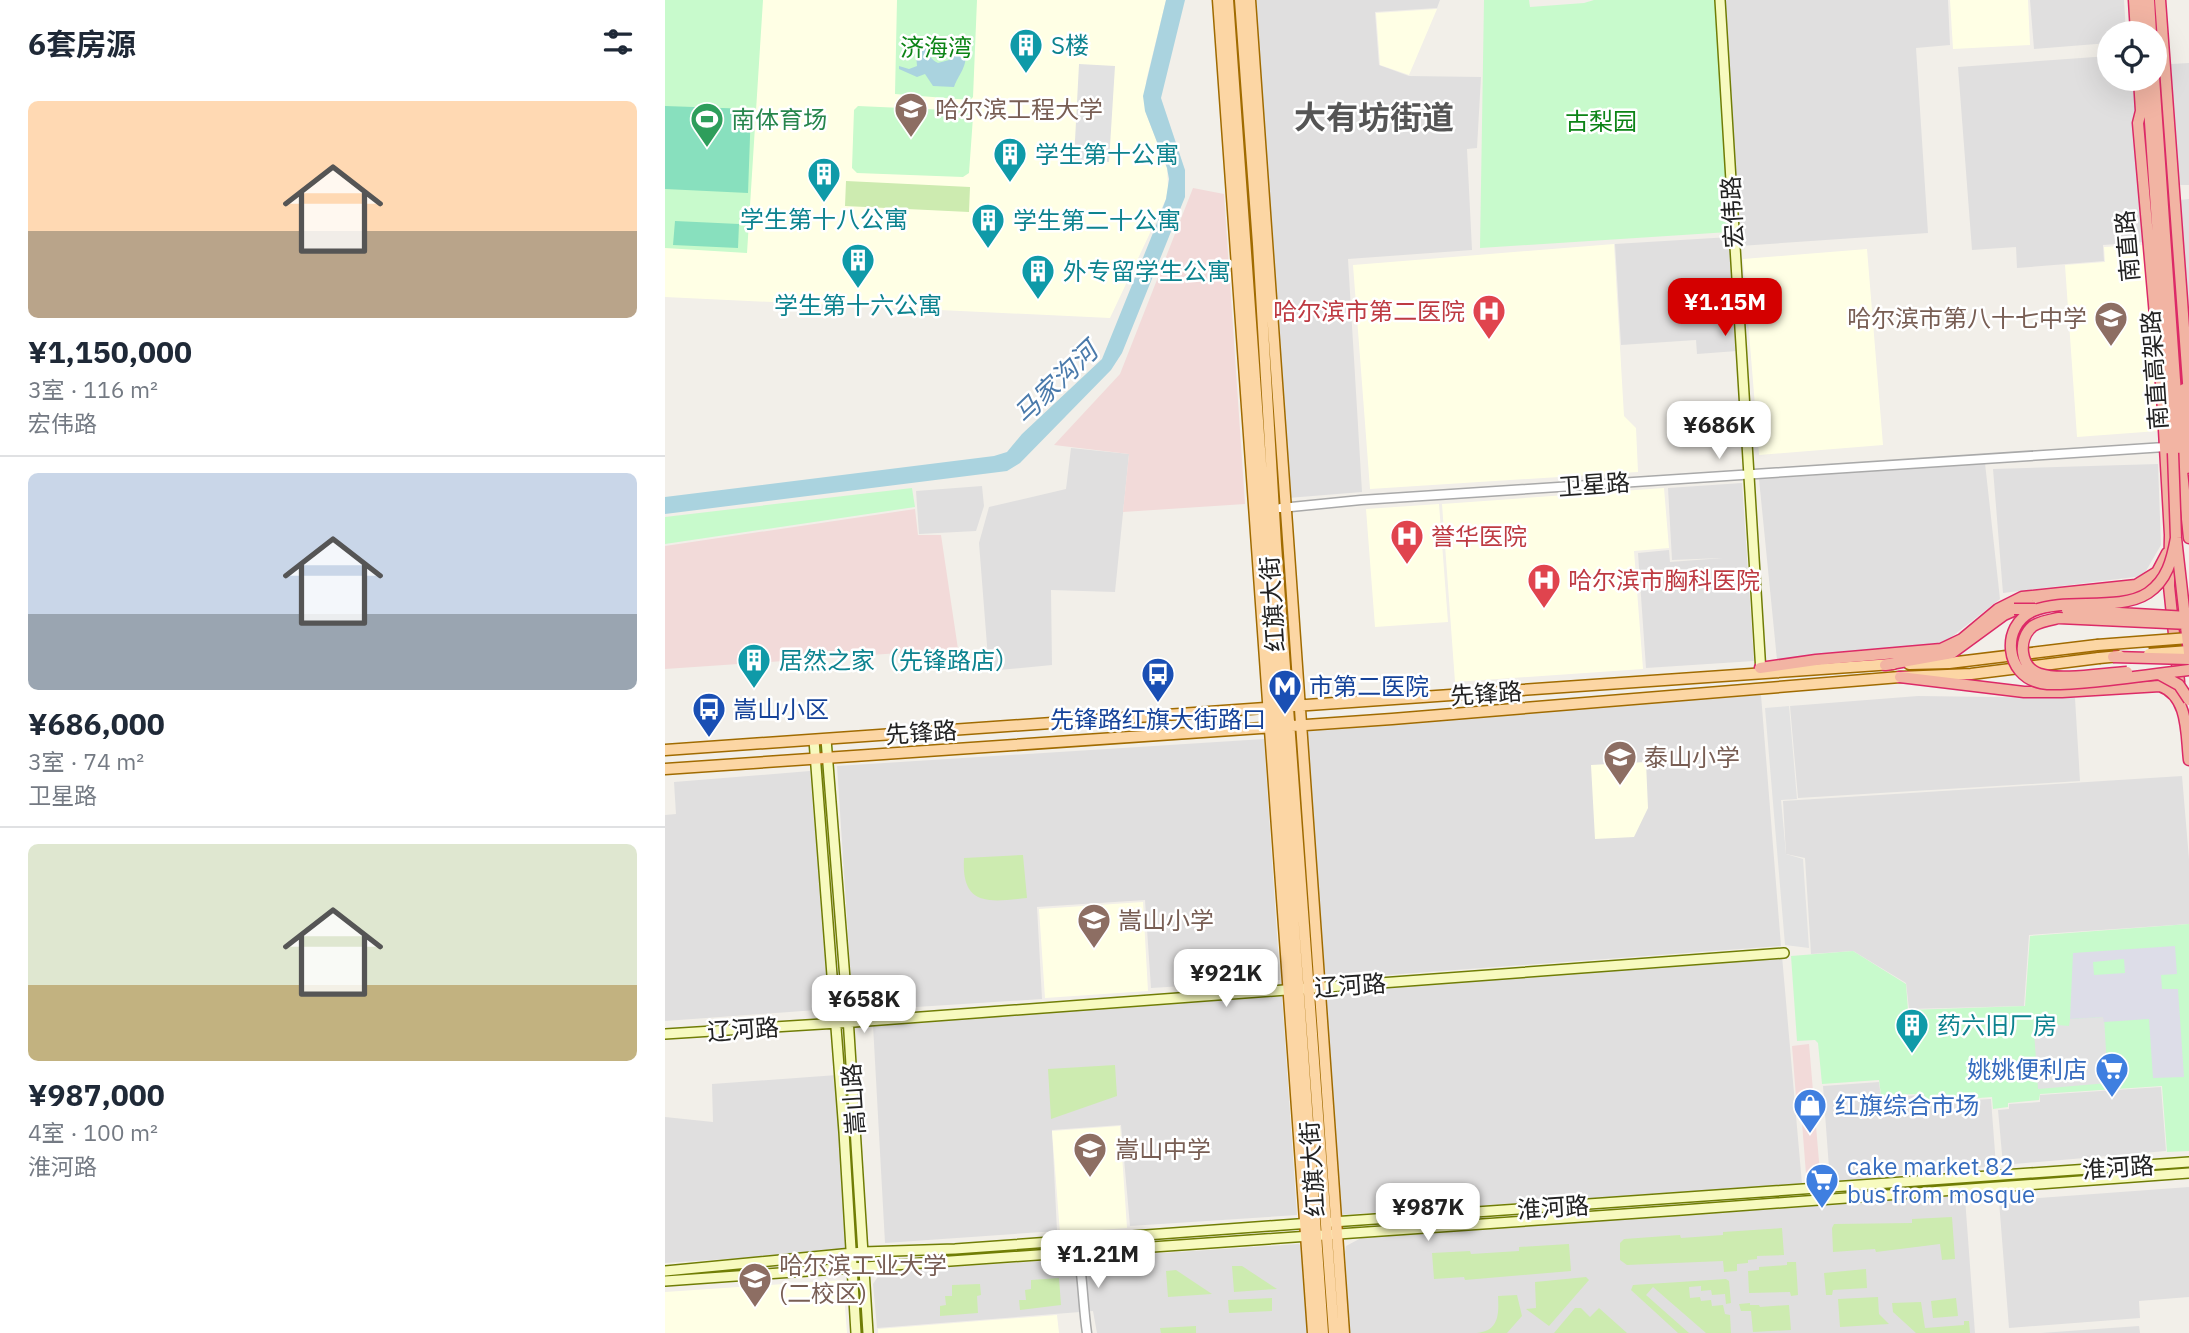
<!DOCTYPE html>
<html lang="zh">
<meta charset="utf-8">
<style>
:root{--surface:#fff;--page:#f6f6f7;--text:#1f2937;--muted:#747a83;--line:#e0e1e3;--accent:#d40000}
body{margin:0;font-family:"IBM Plex Sans","Noto Sans SC",sans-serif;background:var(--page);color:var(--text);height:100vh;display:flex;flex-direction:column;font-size:26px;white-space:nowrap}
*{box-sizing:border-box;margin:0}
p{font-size:23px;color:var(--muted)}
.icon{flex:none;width:38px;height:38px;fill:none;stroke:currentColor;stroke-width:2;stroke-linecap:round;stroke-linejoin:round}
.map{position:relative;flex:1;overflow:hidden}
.panel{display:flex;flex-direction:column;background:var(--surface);width:665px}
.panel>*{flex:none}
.fabs{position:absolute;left:1432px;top:21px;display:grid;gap:14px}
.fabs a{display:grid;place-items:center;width:70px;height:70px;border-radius:50%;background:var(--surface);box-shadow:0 7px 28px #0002;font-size:35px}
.price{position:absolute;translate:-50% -60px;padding:0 16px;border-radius:14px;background:#fff;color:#222;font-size:23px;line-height:46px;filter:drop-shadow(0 2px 4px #0008)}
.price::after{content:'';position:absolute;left:50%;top:42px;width:21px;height:16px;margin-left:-10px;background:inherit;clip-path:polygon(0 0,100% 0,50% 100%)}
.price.current{background:var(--accent);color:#fff}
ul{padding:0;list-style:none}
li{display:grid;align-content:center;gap:14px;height:371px;padding:0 28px}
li+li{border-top:2px solid var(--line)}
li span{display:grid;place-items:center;height:217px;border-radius:10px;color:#555}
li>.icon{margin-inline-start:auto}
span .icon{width:126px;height:126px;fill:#fffc;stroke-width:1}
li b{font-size:30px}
h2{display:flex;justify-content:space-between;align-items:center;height:84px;padding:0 28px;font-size:30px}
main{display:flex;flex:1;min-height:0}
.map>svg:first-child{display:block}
.residential{fill:#e0dfdf}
.commercial{fill:#f2dad9}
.education{fill:#ffffe5}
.grass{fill:#cdebb0}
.park{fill:#c8facc}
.pitch{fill:#88e0be}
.parking{fill:#e2e2e2}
.plaza{fill:#dddde8;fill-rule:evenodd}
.water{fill:#aad3df}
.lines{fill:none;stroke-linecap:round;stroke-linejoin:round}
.tertiary-casing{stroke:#a9a9a9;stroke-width:11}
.secondary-casing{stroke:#707d05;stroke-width:12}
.primary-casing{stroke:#a06b00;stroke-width:13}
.trunk-casing{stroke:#dc2a67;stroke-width:13}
.tertiary{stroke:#fff;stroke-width:8}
.secondary{stroke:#f7fabf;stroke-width:9}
.primary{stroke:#fcd6a4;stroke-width:10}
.trunk{stroke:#f2b4a3;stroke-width:10}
.primary-bridge-casing{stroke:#a06b00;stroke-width:13;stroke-linecap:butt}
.trunk-bridge-casing{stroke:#dc2a67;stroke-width:13;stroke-linecap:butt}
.primary-bridge{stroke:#fcd6a4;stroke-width:10}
.trunk-bridge{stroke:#f2b4a3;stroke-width:10}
.labels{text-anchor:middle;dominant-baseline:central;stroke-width:5;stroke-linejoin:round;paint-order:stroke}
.culture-label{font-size:24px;fill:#0d838f;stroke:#fff;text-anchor:start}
.park-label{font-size:24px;fill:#0c8416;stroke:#fff}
.education-label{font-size:24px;fill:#785e54;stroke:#fff;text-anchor:start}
.leisure-label{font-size:24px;fill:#27864d;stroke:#fff;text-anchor:start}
.street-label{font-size:24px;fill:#222;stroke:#fff}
.health-label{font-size:24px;fill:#be3a42;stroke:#fff;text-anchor:start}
.transit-label{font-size:24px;fill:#164399;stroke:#fff;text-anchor:start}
.shop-label{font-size:24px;fill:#366cbe;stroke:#fff;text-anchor:start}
.water-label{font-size:26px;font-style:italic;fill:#4a7aab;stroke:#fff}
.district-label{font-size:32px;font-weight:bold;fill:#555;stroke:#fff}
</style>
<main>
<section class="panel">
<h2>6套房源<svg class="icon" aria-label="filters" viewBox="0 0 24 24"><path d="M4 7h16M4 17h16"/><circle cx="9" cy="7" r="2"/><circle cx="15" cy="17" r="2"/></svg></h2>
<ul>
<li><span style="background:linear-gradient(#ffd9b3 60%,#b9a48a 0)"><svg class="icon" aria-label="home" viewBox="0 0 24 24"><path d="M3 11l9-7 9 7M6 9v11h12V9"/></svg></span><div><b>¥1,150,000</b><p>3室 · 116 m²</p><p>宏伟路</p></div></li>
<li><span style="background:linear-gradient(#c9d6e8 65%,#9aa5b1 0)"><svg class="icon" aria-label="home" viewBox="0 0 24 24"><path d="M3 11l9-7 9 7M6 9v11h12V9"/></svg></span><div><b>¥686,000</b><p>3室 · 74 m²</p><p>卫星路</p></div></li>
<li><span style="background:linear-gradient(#dfe7d0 65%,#c2b280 0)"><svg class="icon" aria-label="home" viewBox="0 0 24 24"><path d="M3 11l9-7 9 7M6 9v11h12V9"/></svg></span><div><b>¥987,000</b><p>4室 · 100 m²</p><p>淮河路</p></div></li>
</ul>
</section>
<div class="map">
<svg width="1524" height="1333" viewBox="0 0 1524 1333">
<rect width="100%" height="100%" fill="#f2efe9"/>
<path class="residential" d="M589,0h186l-3,8 -62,4 4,53 30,11 72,1 -4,71 -10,1 5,101 -124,9 14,233 -74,6z
M1058,0h225l2,45 -34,3 12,185 -188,13z
M1365,0h94l2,33h-17v10l-75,6z
M1444,56v23h24l12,163 -42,3 1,16 -87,7 -1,-21 -44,3 -14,-183z
M1524,63v122h-11l-7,-121z
M1524,199v122l-9,-121z
M1065,237l7,114 -40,3 -1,-14 -75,5 -6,-101z
M406,448l58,6 -14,138 -64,-2 1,75 -63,6 -10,-128 10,-36 77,-18z
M1320,463l15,136 -60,47 -163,14 -18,-181z
M1493,464l3,81 -18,31 -140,17 -10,-124z
M1077,483l12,178 -108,7 -8,-115 31,-3 1,12 52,-4 -50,2 -4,-72z
M317,486l2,20 -8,25 -57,3 -3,-43z
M1096,695l20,251 -461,34 -17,-253z
M1253,696l157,2 5,83 -282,17 -8,-92z
M599,739l16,241 -129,8 -6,-88 -108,7 5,92 -189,12 -16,-245z
M145,771l20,238 -165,12v-206l11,-1 -2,-32z
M1517,776l7,83v65l-160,11 -5,71 -115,3 -3,-26 -53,-32 -42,3 -6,-96 -19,-4 -3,-53z
M1117,956l20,228 -463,31 -18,-225z
M617,996l15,219 -167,11 -9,-101 -69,5 5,101 -172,12 -12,-218z
M172,1075l11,176 -183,12v-146l48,5 -1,-38z
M1214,1082l2,15 43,-2 1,8 66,-4 5,67 -166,16 -7,-96z
M1496,1087l5,64 -163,14 -5,-55 11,-1v-5l31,-2v-7z
M1524,1187v110l-50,4 1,17 -131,10 -10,-127z
M1296,1196l4,2 10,135h-625l-5,-81 1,-6 17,-9z
M634,1244l6,5 8,84h-216l-4,-22 -216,17 -4,-44 6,-9 12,-4z
M1474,1326l1,7h-99z"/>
<path class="commercial" d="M528,188l31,6 21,310 -122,8 6,-58 -75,-9 66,-71z
M250,509l3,26h23l17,114 -293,20v-123z
M1144,1044l11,129 -14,1 -6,-77h-4l-4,-51z"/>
<path class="education" d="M0,0h501l-20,81 -1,30 22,57 1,20 -2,11 -56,119 -445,-21z
M1285,0h78l2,45 -77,4z
M772,9l-28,66 -29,-10 -4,-52z
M949,244l10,172 12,12 2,44 -268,17 -17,-224z
M1480,245l13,186 -81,6 -12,-172 40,-3 -1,-15z
M1202,249l16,196 -124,10 -16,-196z
M999,488l5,60 -35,3 9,118 -188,13 -13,-178z
M774,504l9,118 -73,5 -9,-118z
M981,762l2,46 -14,29 -39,2 -4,-74z
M478,902l5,89 -103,7 -6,-89z
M455,1126l7,102 -67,5 -8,-102z
M178,1280l4,53h-182v-41z
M392,1315l2,18h-181v-4z"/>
<path class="grass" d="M181,181l124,6 -1,25 -124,-6z
M358,855l4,43c-38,4 -66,9 -63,-40z
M450,1065l2,31 -66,23 -3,-50z
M1287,1217l3,42 -13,1 -2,-16 -64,8 -1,-3 -42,3 -1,-24 2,-4 78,-1v-4z
M1117,1228l2,27 -27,1v3l-9,1v3l-11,1v7l-13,1 -1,-11 -96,4 -7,-5v-17l4,-4 56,-4 1,3 42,-3v-3z
M904,1244l2,27 -106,9 -1,-3 -30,2 -2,-26 38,-2 1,3 48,-3v-4z
M1122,1262h9l2,33 -7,1 -1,-4 -41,1 -1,-22 11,-1v-3l28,-2z
M567,1266h10l35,23 -43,3z
M1201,1269l1,19 -34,2 -1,5h-6l-2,-22z
M511,1270l36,24 -44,3 -2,-26z
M921,1277l3,3 -40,46 -23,-17 10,-1 -1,-26z
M394,1278l2,27 -41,5 -1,-10h7l-1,-10 6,-1v-9z
M1061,1279l3,2 2,22 -5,1 -1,-10 -13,1 -1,-5 -10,1v-5l-12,1 1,11 10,-1 1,4 10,-1 1,6 11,-1 2,9 5,1 1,18h-25l-53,-46 -7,8 43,38h-11l-47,-43 2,-5z
M315,1284l1,11 -4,1 1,17 -38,3v-10l6,-1 -1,-9h7v-11z
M852,1295l5,21 -15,17h-30c22,-2 22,-19 21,-37z
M1213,1297l1,17 10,10 -49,3 -2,-28z
M607,1298v13l-43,2 -1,-13z
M1291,1298l2,18 -25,2 -2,-17z
M1256,1302l4,26 39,-3v-4h5l1,12h-54l-23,-21 -1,-9z
M1085,1303v2h9l1,2 29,-2 2,25 -38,2 -2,-21h-10l-2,-7z
M910,1308h6l9,9 9,-9 28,25h-73z
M531,1326v7h-35l-1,-5z"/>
<path class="park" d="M0,0h98l-16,253 -82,-5z
M232,0h80l-4,97 -3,3 -75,-6z
M819,0h45l1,7 54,-4 10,-3h122l13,232 -249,16z
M193,106l111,5 4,6 -4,56 -6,4 -106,-4 -5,-5 2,-58z
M247,488l3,19 -250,37v-27z
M1524,924v227l-22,1 -5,-66 -122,8 -1,6 -31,3v4l-15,2 -1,-12 -67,5 -1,-8 -43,1 -2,-15 -57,4 -4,-41 -3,-3 -18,1 -6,-85 62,-5 53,33 2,26 117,-4 5,-70z"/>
<path class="pitch" d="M0,106l86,3 -3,84 -83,-4z
M10,221l64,3 -1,24 -65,-3z"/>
<path class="parking" d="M414,64l36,2 -6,96 -35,-2z
M1124,706l8,93 -16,1 5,54 17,5 6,89 -24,-3 -20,-237z
M1439,1017l4,66 -70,6 -4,-58 4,-10 7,-2v5l24,2 1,-7z"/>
<path class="plaza" d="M1510,946l2,28 -16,1 1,14h16l6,88 -31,1 -4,-59 -45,3 -1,-5 -33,2 3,-66zM1459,959l1,14 -31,2 -1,-13z"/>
<path class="water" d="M501,0h19l-24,98 24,72v27l-63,156 -11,17 -91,93 -13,8 -342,43v-17l329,-41 13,-4 15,-18 80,-75 53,-131 11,-29 3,-20 -2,-11 -22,-57 -2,-15z
M253,39c10,5 6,17 20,24l11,-3 6,-13c22,9 3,27 -1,40l-21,-1 -8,-12 -8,3 -18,-8v-3l10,3 8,-3 -2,-24z"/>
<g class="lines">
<defs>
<path id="tertiary" d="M616,508l80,-8 804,-53
M413,1252c5,27 5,54 9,81"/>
<path id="secondary" d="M1055,0l41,673
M161,739l22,278 20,316
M149,740l30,392 12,201
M0,1034l189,-12 930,-69
M667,1222l857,-60
M0,1271l198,-19 92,-3 356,-26
M0,1281l1017,-71 507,-37"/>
<path id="primary" d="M553,0l95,1333
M563,0l95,1333
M575,0l18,244 18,301 58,788
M585,0l94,1333
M1244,664l40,-1 148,-18
M0,750l1228,-86
M0,769l727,-50 508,-42 71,-3 128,-16"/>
<path id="trunk" d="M1469,0l2,33
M1477,0l2,33
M1484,0l2,33
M1495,0l29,396
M1489,77l26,375 9,86
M1474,79l2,32 -3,12 24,272 8,140 -1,51 10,96 -6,10
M1482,79l26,374
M1519,389l3,79
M1220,665l67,-12 52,-38 27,-12 96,-11 30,-7
M1095,668l56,-8 125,-11 21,-10 36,-30 24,-12 114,-12 21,-13 10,-19
M1235,677l124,15h38l98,-6c29,10 26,49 29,74"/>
</defs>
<use href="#tertiary" class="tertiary-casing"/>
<use href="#secondary" class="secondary-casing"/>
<use href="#primary" class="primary-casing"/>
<use href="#trunk" class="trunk-casing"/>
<use href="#tertiary" class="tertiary"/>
<use href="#secondary" class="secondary"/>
<use href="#primary" class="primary"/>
<use href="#trunk" class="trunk"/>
<defs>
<path id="primary-bridge" d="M1432,645l92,-7
M1484,654l40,-3
M1434,658l21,-2"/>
<path id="trunk-bridge" d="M1508,453l3,85 13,115
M1511,538c-4,22 -9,42 -28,55 -29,19 -83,4 -115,18 -33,15 -28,65 8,72 15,3 32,0 48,-1 33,-3 67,-8 100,-12
M1349,609h21
M1402,610l121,7
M1448,657l76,2
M1462,672c-22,1 -67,9 -87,2 -20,-6 -23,-35 -7,-48 8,-5 16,-6 26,-8l130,6
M1494,674l20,11 10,15"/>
</defs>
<use href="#primary-bridge" class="primary-bridge-casing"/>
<use href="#trunk-bridge" class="trunk-bridge-casing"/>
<use href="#primary-bridge" class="primary-bridge"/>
<use href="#trunk-bridge" class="trunk-bridge"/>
</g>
<defs>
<symbol id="building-pin" viewBox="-11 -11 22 30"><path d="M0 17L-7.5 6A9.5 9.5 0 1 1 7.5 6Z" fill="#0f9aa8" stroke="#fff"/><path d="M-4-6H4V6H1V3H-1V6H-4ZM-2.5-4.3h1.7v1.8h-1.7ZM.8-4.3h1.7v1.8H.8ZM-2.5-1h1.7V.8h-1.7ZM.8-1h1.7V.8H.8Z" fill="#fff"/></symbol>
<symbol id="university-pin" viewBox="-11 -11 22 30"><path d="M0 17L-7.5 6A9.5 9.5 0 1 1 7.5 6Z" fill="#8d6e63" stroke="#fff"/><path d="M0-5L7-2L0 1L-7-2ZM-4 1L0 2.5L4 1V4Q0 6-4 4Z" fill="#fff"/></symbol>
<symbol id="stadium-pin" viewBox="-11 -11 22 30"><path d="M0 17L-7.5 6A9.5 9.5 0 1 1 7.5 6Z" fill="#2e9e5b" stroke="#fff"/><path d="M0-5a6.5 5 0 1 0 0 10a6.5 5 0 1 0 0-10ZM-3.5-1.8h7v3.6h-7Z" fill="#fff"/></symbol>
<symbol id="hospital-pin" viewBox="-11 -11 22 30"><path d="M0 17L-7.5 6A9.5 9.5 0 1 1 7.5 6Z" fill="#e0444e" stroke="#fff"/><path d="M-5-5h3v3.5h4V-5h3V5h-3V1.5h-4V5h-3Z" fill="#fff"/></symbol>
<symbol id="school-pin" viewBox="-11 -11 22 30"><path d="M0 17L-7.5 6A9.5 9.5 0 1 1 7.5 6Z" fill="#8d6e63" stroke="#fff"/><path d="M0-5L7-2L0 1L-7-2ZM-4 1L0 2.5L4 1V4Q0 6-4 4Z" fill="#fff"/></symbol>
<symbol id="bus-pin" viewBox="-11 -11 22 30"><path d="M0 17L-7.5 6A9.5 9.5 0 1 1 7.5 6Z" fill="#1a4fb4" stroke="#fff"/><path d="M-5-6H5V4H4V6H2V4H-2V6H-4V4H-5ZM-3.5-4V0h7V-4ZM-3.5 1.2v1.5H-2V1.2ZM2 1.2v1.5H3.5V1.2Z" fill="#fff"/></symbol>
<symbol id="metro-pin" viewBox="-11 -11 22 30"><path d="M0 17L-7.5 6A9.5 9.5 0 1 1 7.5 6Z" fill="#1a4fb4" stroke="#fff"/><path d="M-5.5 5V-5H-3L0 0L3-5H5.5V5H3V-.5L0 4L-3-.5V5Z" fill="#fff"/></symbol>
<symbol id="supermarket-pin" viewBox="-11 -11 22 30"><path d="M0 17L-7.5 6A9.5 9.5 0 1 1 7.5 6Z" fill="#3f7fe0" stroke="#fff"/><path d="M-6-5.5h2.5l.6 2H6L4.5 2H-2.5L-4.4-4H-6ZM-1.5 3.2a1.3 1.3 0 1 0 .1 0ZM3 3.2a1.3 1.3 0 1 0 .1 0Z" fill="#fff"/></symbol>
<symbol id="shop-pin" viewBox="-11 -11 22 30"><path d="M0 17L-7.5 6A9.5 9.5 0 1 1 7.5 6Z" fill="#3f7fe0" stroke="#fff"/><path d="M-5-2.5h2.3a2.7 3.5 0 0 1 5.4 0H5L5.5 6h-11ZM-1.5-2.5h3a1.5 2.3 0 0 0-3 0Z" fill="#fff"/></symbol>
</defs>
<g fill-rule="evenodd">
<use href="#building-pin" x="342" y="26" width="38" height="52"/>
<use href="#university-pin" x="227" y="90" width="38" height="52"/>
<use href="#stadium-pin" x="23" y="100" width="38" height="52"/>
<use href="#building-pin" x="326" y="135" width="38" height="52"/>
<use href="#building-pin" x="140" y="155" width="38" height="52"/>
<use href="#building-pin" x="304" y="201" width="38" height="52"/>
<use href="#building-pin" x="174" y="241" width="38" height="52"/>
<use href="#building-pin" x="354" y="252" width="38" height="52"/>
<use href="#hospital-pin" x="805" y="292" width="38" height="52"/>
<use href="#school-pin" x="1427" y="299" width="38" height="52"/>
<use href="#hospital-pin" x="723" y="517" width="38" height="52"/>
<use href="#hospital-pin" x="860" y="561" width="38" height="52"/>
<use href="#building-pin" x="70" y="641" width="38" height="52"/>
<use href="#bus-pin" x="474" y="655" width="38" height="52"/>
<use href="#metro-pin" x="601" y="667" width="38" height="52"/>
<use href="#bus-pin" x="25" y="690" width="38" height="52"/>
<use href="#school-pin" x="936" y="738" width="38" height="52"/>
<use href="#school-pin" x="410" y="901" width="38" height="52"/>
<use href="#building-pin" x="1228" y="1006" width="38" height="52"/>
<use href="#supermarket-pin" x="1428" y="1050" width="38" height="52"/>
<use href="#shop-pin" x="1126" y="1086" width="38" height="52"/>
<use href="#school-pin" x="406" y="1130" width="38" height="52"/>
<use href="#supermarket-pin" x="1138" y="1161" width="38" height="52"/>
<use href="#university-pin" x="71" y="1260" width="38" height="52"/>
</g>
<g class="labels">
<g class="culture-label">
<text x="386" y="45">S楼</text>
<text x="370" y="154">学生第十公寓</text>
<text x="159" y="219" text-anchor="middle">学生第十八公寓</text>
<text x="348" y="220">学生第二十公寓</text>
<text x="398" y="271">外专留学生公寓</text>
<text x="193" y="305" text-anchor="middle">学生第十六公寓</text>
<text x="114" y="660">居然之家（先锋路店）</text>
<text x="1272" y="1025">药六旧厂房</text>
</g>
<g class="park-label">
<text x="271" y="47">济海湾</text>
<text x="936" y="121">古梨园</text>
</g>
<g class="education-label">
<text x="270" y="109">哈尔滨工程大学</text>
<text x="1422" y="318" text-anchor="end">哈尔滨市第八十七中学</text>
<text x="979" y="757">泰山小学</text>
<text x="453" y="920">嵩山小学</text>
<text x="450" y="1149">嵩山中学</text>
<text x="114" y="1265">哈尔滨工业大学<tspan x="114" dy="28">(二校区)</tspan></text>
</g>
<g class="leisure-label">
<text x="66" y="119">南体育场</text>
</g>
<g class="street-label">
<text transform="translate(1067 212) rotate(-93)">宏伟路</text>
<text transform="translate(1462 246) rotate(-95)">南直路</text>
<text transform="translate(1489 370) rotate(-94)">南直高架路</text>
<text transform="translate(929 484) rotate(-4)">卫星路</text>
<text transform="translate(607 604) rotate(-94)">红旗大街</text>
<text transform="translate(821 693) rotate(-4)">先锋路</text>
<text transform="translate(256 732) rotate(-4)">先锋路</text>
<text transform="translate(685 985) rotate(-4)">辽河路</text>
<text transform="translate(78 1029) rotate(-4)">辽河路</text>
<text transform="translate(188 1099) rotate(-94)">嵩山路</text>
<text transform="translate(1453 1167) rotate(-4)">淮河路</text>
<text transform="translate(647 1169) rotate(-94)">红旗大街</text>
<text transform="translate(888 1207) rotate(-4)">淮河路</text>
</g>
<g class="health-label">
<text x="800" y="311" text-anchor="end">哈尔滨市第二医院</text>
<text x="766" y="536">誉华医院</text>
<text x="903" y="580">哈尔滨市胸科医院</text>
</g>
<g class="transit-label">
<text x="644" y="686">市第二医院</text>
<text x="68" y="709">嵩山小区</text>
<text x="493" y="719" text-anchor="middle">先锋路红旗大街路口</text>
</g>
<g class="shop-label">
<text x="1422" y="1069" text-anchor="end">姚姚便利店</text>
<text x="1170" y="1105">红旗综合市场</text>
<text x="1182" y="1166">cake market 82<tspan x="1182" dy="28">bus from mosque</tspan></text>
</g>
<g class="water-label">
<text transform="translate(390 382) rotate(-44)">马家沟河</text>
</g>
<g class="district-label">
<text x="709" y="117">大有坊街道</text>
</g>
</g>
</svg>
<div class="fabs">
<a><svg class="icon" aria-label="locate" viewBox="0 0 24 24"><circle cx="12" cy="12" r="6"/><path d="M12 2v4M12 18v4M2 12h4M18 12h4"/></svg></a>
</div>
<b class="price current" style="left:1060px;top:338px">¥1.15M</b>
<b class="price" style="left:1054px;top:461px">¥686K</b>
<b class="price" style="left:561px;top:1009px">¥921K</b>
<b class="price" style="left:199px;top:1035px">¥658K</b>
<b class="price" style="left:763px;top:1243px">¥987K</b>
<b class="price" style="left:433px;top:1290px">¥1.21M</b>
</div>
</main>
